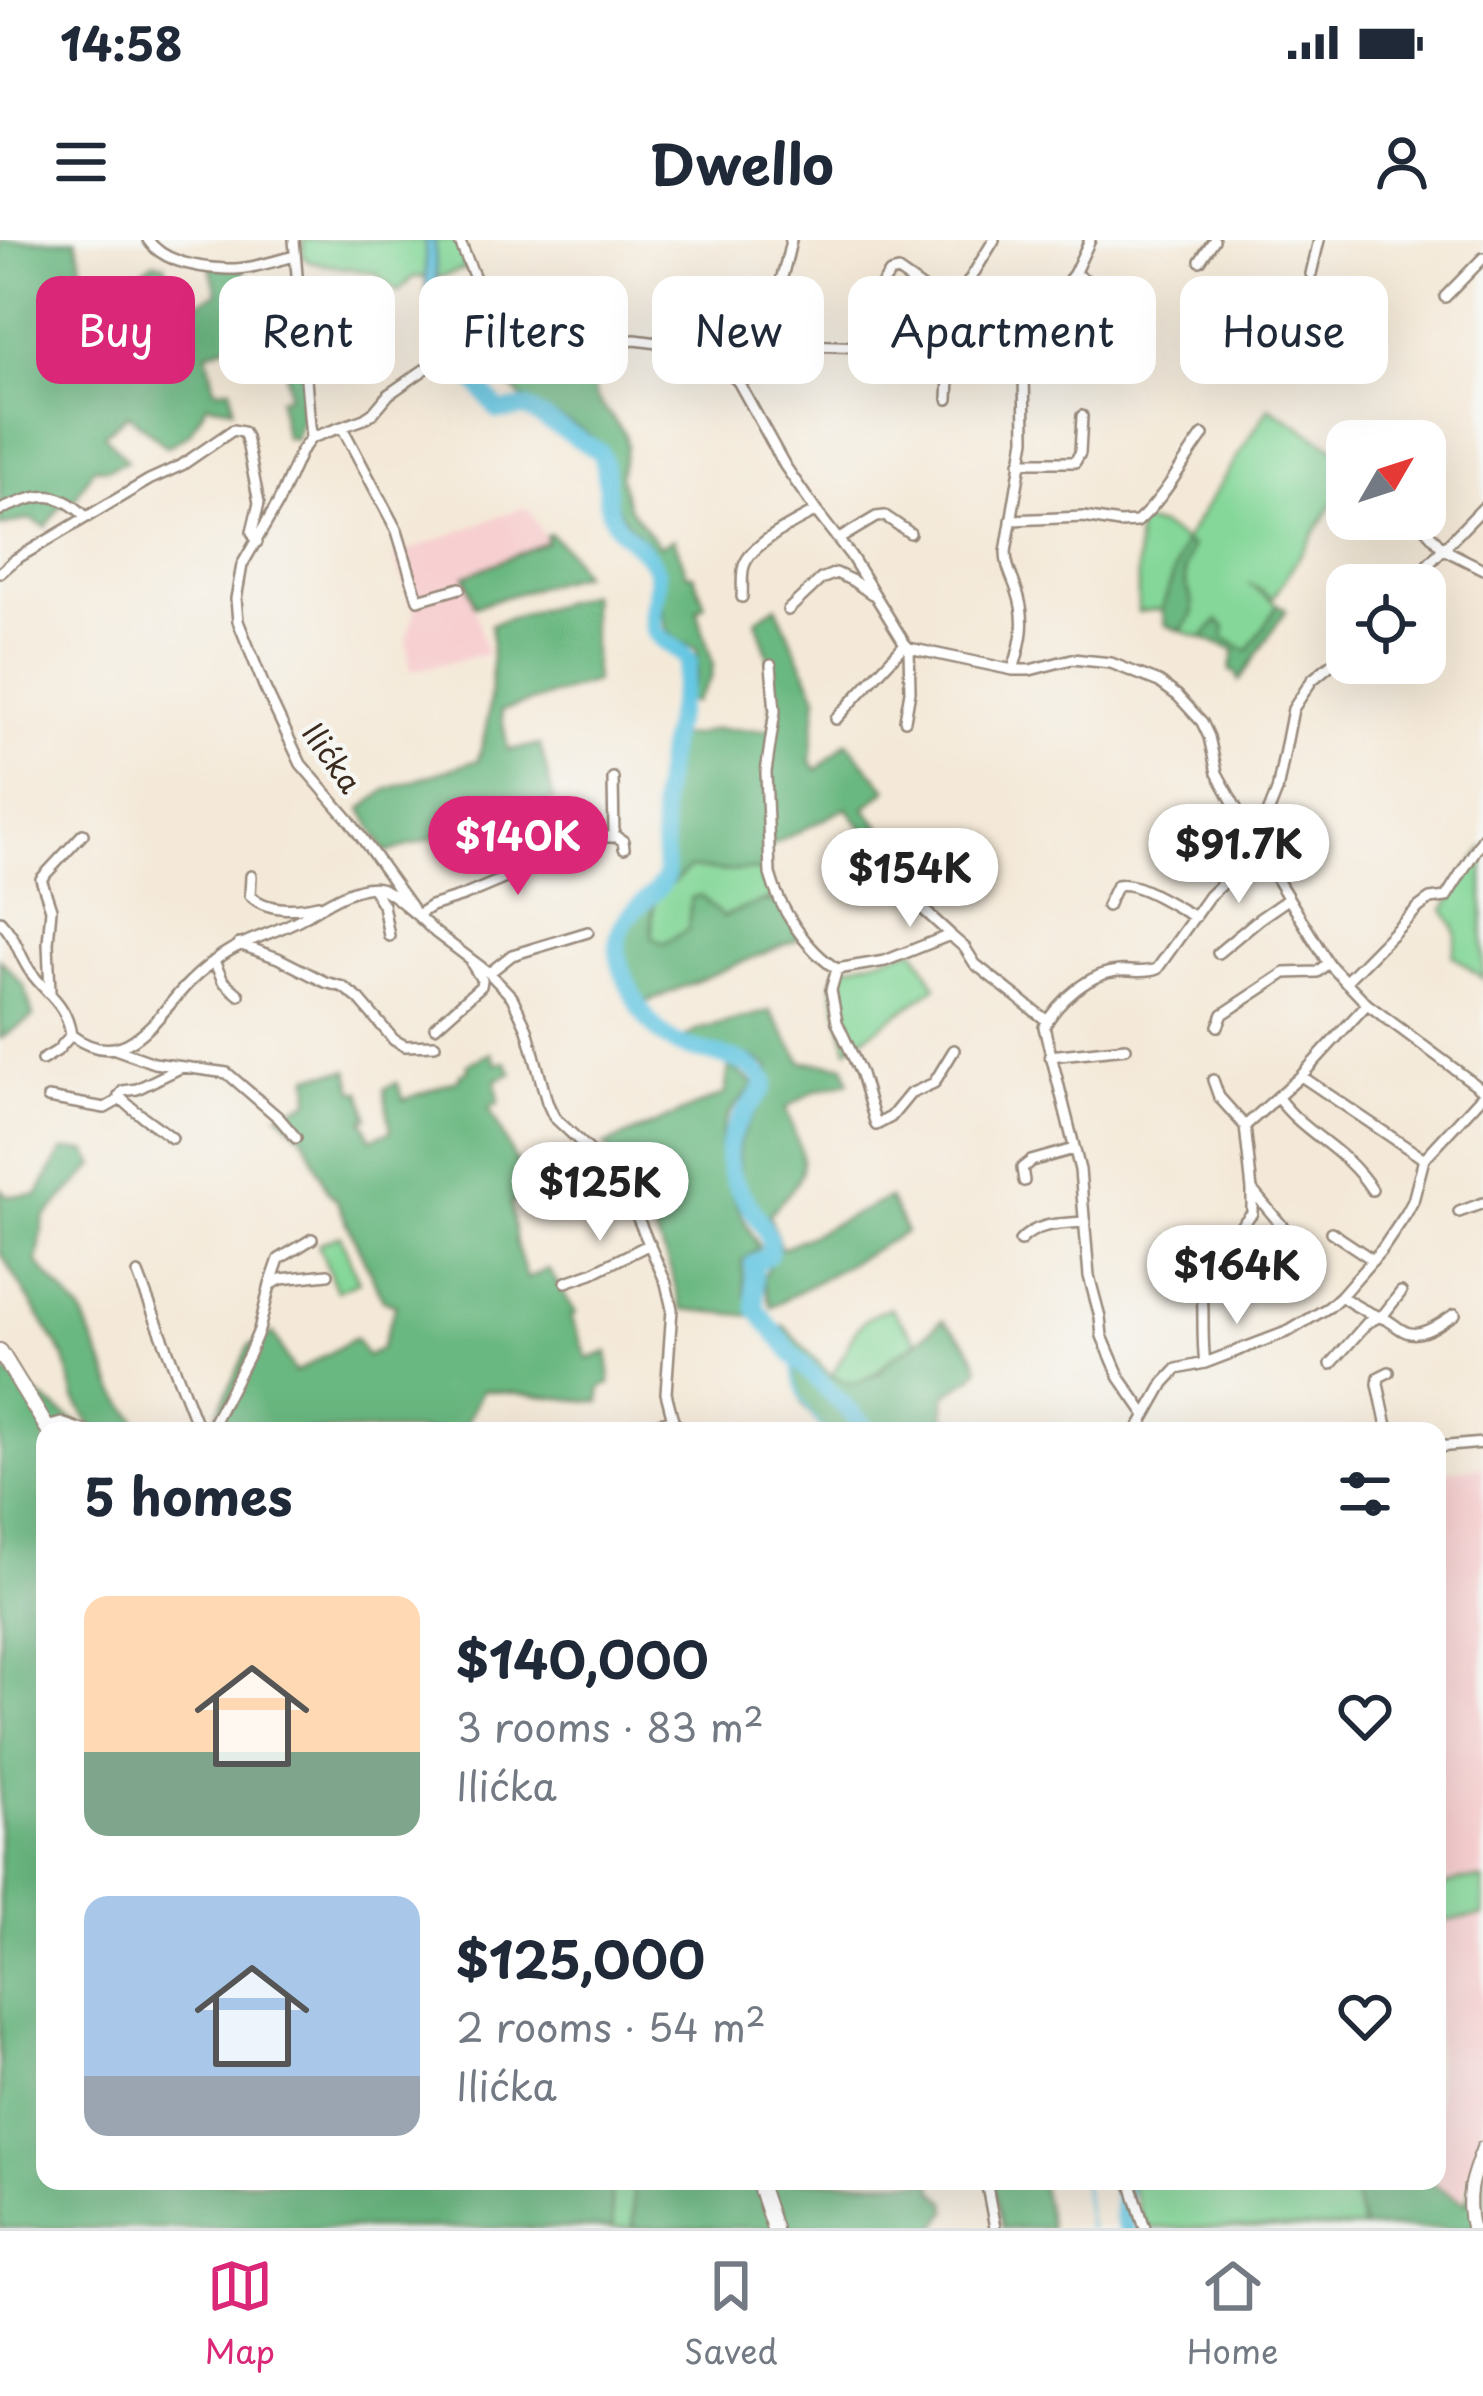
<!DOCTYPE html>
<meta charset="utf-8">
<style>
:root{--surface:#fff;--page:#f2f2f3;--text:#1f2937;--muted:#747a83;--line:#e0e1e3;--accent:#db2777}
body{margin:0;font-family:"Playpen Sans",sans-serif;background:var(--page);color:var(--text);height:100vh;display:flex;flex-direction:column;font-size:45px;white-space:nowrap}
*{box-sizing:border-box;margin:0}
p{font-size:39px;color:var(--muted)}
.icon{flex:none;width:66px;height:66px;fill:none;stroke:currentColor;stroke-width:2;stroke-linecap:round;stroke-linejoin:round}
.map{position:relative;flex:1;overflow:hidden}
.drawer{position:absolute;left:36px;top:1182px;width:1410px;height:768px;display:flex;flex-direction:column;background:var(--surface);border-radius:24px;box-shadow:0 12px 48px #0002}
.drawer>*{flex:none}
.hud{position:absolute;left:36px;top:36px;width:1413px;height:108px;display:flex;gap:24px}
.needle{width:78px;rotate:51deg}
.controls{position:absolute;left:1326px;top:180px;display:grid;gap:24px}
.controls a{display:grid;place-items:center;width:120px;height:120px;border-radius:24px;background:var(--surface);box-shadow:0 12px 48px #0002;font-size:60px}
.price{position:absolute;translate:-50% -102px;padding:0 27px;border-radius:42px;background:#fff;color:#222;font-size:39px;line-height:78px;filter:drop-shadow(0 3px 6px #0008)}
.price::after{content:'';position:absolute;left:50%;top:72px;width:36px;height:27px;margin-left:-18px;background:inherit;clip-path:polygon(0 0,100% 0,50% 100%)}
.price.on{background:var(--accent);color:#fff}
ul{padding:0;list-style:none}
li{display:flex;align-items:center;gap:36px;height:300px;padding:0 48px}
li span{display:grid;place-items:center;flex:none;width:336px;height:240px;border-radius:24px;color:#555}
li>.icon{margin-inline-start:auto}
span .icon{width:144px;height:144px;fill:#fffc;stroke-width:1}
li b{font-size:51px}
h2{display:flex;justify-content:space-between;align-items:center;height:144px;padding:0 48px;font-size:51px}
.chip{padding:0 42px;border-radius:24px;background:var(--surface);box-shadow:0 12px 48px #0002;font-size:42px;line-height:108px}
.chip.on{background:var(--accent);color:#fff}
.status{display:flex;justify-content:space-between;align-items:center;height:84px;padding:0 60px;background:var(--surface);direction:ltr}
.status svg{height:33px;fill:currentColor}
header{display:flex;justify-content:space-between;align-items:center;height:156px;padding:0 48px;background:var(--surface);font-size:54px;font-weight:700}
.dock{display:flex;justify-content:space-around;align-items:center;height:168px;border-top:3px solid var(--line);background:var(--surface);font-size:33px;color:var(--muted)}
.dock a{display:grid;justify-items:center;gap:6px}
.dock .on{color:var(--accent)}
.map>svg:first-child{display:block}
.built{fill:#f7cfd0}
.green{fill:#84d799;stroke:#60805c;stroke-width:3}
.forest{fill:#6bb881;stroke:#537150;stroke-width:3}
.water{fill:#64c6e2;stroke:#507880;stroke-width:3}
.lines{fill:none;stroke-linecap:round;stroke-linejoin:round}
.stream{stroke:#64c6e2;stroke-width:3}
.river{stroke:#64c6e2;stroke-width:18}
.street-casing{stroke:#988a7b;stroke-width:14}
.secondary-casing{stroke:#988a7b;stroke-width:16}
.primary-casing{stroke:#988a7b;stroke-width:18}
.street{stroke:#fff;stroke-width:9}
.secondary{stroke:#fff;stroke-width:12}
.primary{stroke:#fff;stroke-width:14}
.labels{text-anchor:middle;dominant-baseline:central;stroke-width:9;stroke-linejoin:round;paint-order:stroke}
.street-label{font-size:30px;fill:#3b2a1e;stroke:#f6f6f2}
</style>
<div class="status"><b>14:58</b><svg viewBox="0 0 49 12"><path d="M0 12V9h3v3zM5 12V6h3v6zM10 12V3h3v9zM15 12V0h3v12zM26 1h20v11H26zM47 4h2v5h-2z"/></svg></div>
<header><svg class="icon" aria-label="menu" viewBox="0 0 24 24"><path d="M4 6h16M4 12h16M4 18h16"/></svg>Dwello<svg class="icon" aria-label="person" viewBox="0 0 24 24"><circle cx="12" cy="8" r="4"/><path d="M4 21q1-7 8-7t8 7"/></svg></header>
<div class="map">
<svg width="1483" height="1988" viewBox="0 0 1483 1988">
<rect width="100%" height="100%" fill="#f6f6f2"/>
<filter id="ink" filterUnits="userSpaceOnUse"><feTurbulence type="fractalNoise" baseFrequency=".00833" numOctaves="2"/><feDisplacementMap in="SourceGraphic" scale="24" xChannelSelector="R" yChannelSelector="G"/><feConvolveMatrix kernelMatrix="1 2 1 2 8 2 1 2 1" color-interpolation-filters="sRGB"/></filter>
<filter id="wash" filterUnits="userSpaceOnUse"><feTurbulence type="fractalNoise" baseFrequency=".004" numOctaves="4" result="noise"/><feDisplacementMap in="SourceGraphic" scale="48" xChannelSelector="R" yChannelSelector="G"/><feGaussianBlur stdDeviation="2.7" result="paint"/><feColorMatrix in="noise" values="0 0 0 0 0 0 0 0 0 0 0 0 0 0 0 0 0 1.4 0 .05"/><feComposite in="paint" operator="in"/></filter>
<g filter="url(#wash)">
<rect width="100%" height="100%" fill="#f4e9d8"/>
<path class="built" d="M524,267l6,4 17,31 -81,34 21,78 -76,17 -5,-30 9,-30 -21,-55z
M1483,1227v661l-11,31 -11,47 -40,-25h16v-709z"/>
<path class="green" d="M303,0h155l9,28 -27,9h-27l-15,15 -23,-19 -65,-11 -7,-6z
M1269,167l78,49v25l-74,117 -25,-15 30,22 -30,47 -24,-14 -6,-17 -16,17 -22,-7 12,-15 1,-13 -7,-17 -1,-44 -23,67 -24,3 -1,-90 24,4 23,15z
M1483,609v130l-31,-24c8,-20 4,-28 -8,-45z
M689,628l33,3 45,-1 5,28 -50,19 -21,-21 -10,2 -3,31 -24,15 -11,-6c-3,-21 0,-34 9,-53l11,-2z
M915,709l21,38 -89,62 -15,-66 5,-14z
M340,995l19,47 -22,9 -19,-47z
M891,1068l26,33c-9,8 -19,11 -27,19 -16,15 -16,15 -37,24l-22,-8c23,-32 15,-55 60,-68z
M1459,1640h24v36l-46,6v-34z
M610,1941h23v47h-20z
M1130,1941h221l12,47h-218z"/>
<path class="forest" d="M0,0h76l24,102 13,-6 -2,-43 43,-31 11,3 19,45 33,-17 -7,-27 33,2 8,44 23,-7v-10l24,-4 7,117 -10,31 -10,-2 -6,-38 10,-4 -8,-65h-43l-4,12 -27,11 8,36 16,-1 2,20 -26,-4 -17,29 -23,14 -39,-33 -24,20 23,27 -20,8 -13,-2 -22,37 -7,-4 -19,27 -16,-8 -30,7z
M583,107l13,51 29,36 2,11 -7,29 8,32 31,40 15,-7 13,35h6l12,31 -8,5 16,55 -2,13 -17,25 -8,-3 11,-26v-25c-8,-5 -17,-5 -24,-12 -20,-19 -4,-57 -16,-80 -9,-19 -31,-30 -40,-50 -9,-20 -1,-43 -16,-61 -30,-35 -95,-33 -101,-87z
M550,294l17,16 15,24 -107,32 -10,-30 82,-34 -1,-6z
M1184,302l8,4 -7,24 1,16 7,17 -1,13 -12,15 -15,-6 -3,-16z
M590,354l5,88 -94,29 7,39 32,-5 14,55 -168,53 -24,-44 24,-19 92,-30c14,-44 15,-90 13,-136z
M1278,365l8,5 -47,71 -3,-8 -6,-2 5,-21 -33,-12 16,-17 7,6 -1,11 24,13z
M776,366l41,90 -6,66 6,8 30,-28 40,47 -22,19 35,44 -13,9 -40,-53 -81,40 1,22 -45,1 -33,-3 -16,15 -12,2c-8,19 -11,32 -8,53l11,6 24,-15 3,-31 10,-3 21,22 41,-16 18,1 22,35 -166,69c-13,-30 -33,-65 -6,-93 12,-13 27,-21 35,-37l-5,-74 10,-65 24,-2 19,-6 58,1 -1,-65 -15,-45z
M0,719l25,28 8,30 -33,22z
M770,771l32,51 42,3 5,17 -34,9 -29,17c19,59 30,59 -17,106l12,35 108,-51 17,34 -135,75 -9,-29c32,-52 -12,-60 -22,-103 -9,-38 10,-50 25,-80 4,-8 4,-18 4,-28l-15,-9 -73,-18 17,-10z
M491,813l5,11 9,-3 7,12 -16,7 3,23 -10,4 28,57h6l9,22 -10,3 3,9 -14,5 5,41 11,35 21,-10 28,44 -5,3 17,43 20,-7 2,32 -9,3 -1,15 -118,-12 -19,41h-254l40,-85 24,-13 22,40 60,-35 12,18 14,-8 15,-43 -13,-5 -47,-101 -8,-7 -23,-53 -26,-25 31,-13 -1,-25 39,-6 6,21h7l7,26 -5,2 8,20 20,-8 -7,-42 13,-6 7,17 55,-21 1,-5 8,-4v-6z
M729,825l26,20c-8,9 -19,19 -26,29 -25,42 11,96 30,134l-17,13 3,31 8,24 -71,-7 -12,-41 -29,-70 -36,-53 120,-51z
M63,910l23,1 9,14 -51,53 -7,45 44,49 35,80 28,39h-50l-19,-32 -10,-41 -65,-106v-64l7,8 30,-1z
M942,1080c16,14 33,28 37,49l-8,9 -26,17 -1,19 8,10 40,7h-168l-21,-26 -9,-27 -1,-23 -17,-21 8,-8 47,50 22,8 27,-11 11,-15 19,-10z
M0,1128l88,63h-43v750h565l3,47h-613z
M1483,1908v80h-120l-12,-47h77l38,22z
M633,1941h299l2,10 12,10 2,10 -13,17h-302z
M993,1941h47l10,47h-48z"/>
<path class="water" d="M425,0h10c0,47 5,90 31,129l4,1 14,15 -5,6c-24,-21 -48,-60 -52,-92 -2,-20 -1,-40 -2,-59z"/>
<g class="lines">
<path class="stream" d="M793,1115c-3,33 12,52 31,76
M1083,1941l6,47"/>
<path class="river" d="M467,134l12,11 19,26 28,-3 74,44c12,23 0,49 16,72 12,17 38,29 41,51 2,18 -9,39 -2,56 7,14 26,16 34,31l-21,87 -7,53 5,74c-11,24 -40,32 -47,58 -4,15 1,33 7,46 9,20 19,41 37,55 30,25 77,11 102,46l-1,7c-9,12 -21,24 -28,38 -32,59 43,91 33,129l-16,9 3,45 37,46 76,76
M1121,1941l2,37 4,10"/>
</g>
</g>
<g filter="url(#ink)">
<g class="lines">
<defs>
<path id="street" d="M148,0c16,23 52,28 79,29 22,1 47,-8 68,-13
M294,0l17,198 -10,13 -23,52 -36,62 -6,34 2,22 26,65 37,78 48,56 68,95 19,18 53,40 23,24 15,32 20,73 7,15 48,45 34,52 30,69 6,26 -6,84 7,27 7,11
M459,0l18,43 18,75
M1200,21l14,-21
M1074,34l38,19
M1311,34l8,-34
M588,37l2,19 21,48
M555,39l23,69
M879,49l11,-16 8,-2 54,38
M1445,57l38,-39
M762,130c1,-45 21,-86 29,-130
M739,143l65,-38 63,2 25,13 7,-4 17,-22 36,-25 76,-10 21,5
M948,159l4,-90 42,-69
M343,189l54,102 21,69 42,-12
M311,198l53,-19 9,-6 16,-19 42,-29 35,-13 39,8 46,-10 84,-10 69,9 13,7 22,27 46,83 31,45 35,45 54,88 4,4 104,22h17l42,-11 39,4 48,19 19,14 24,26 7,15 8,36 42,77 69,113 39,41 116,86
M1020,222h55l5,-9 2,-37
M0,270c37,-15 56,-23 86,7
M1417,279l26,30 40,20
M1011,280l73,-3 35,6 18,-1c26,-22 45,-59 66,-87
M839,299l37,-22 9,-1 25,17
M0,333l16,-14 133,-79 33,-15 51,-35 10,2 3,5 13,66 -7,29 5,10
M1408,345l75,-77
M742,357c1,-10 -1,-22 2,-31 7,-23 52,-44 72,-55
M788,370l33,-31 15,-6 17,8 19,13
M771,425l4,46 -9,61 4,102c9,34 37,77 67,95l-6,21 6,32 24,52 15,51 15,-8 19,-23 24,-11 20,-33
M1013,430c9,-29 14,-50 4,-79 -5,-15 -11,-24 -11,-39l19,-113 -1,-69 7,-35 8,-18 35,-43 16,-34
M836,479l69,-75
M905,480l5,-29 -1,-43
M613,538l1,59
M251,636l-1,19c16,17 47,15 68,10
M373,648l10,17 6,31
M901,649l49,45
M1107,666l10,-21c22,-4 56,21 78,32
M0,681c18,19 17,31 30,50 17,24 36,31 41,64l-14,16 -15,9
M239,704l39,14 47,24 18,5 16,12 35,41 11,6 30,-1
M1218,713l41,-34 29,-20
M214,721l9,20 16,14
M837,729l48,-8 65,-26 15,13 10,16 71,56
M489,733l23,-18 76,-23
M1345,742l74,-75 11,-8 16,-2 37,-59
M50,753l-2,-50 3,-34 -10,-30 42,-45
M1218,786l5,-12 62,-41 32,-1 11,-9
M435,787l46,-41 1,-6 -10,-16
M71,795c51,38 81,-11 112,-46 10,-11 23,-22 35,-31 26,-19 56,-24 84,-40 19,-11 54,-35 77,-30 13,3 27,19 38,27l14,-9 32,-10 140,-59h14l6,4 1,7
M115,809l39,14 73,10 52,45 17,20
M1050,816l76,-8
M1301,836l123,83
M1213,840l6,17 26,29 7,64 48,57
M48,858l57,10 16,-9
M1278,858c27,37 68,50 94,92
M1245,886l56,-50 66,-72
M172,898c-15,-12 -42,-29 -53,-42l4,-5 14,-2 45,-22
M1024,941l-2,-13 9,-7 43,-12
M1459,972l24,-9
M1331,992l42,28
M312,999l-33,20 -9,26 11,-6 47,-5
M1229,1000l23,-27v-23
M1020,1001c17,-19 42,-17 65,-19
M138,1034l61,157
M1201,1040c4,28 0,54 4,83
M566,1042l26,-9 58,-29
M1341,1056c15,11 26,17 44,23 8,3 16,13 25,14 15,3 33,-12 45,-19
M1331,1124l36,-41 17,-9 17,-22
M1145,1174l-25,-36 -18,-42 -2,-19 -11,-41 -9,-106 -36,-143c14,-26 45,-54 75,-56 14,-1 25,3 38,-2l52,-73 50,-46 2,-19 16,-40 16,-82 19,-29 35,-29
M47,1187l14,-4 24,8
M209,1191l40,-77 10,-24 11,-45
M644,1191l5,-6 24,-5
M1137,1191l27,-48 13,-14 28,-6 84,-32 40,-24 12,-11 42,-48 23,-34 7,-13 11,-42 59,-64
M1388,1191l-10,-47 1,-7 10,-5
M1437,1207l46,-4
M986,1941l9,47
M1130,1941l15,47"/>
<path id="secondary" d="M1472,1988c-7,-33 -1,-49 11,-80"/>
<path id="primary" d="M0,1111l49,80
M758,1941l16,47"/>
</defs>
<use href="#street" class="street-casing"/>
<use href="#secondary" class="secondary-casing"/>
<use href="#primary" class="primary-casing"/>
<use href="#street" class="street"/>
<use href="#secondary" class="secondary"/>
<use href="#primary" class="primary"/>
</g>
</g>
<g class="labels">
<g class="street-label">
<text transform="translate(333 517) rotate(55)">Ilićka</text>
</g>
</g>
</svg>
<div class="controls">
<a><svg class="needle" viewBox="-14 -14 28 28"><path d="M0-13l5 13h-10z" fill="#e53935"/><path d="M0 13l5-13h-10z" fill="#747a83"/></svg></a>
<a><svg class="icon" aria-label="locate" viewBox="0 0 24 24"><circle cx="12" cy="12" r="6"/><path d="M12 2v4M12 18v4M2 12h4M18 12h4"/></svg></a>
</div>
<b class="price on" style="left:518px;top:658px">$140K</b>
<b class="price" style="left:1239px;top:666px">$91.7K</b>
<b class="price" style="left:910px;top:690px">$154K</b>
<b class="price" style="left:600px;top:1004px">$125K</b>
<b class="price" style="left:1237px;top:1087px">$164K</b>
<div class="hud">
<a class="chip on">Buy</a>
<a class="chip">Rent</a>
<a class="chip">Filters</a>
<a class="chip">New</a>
<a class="chip">Apartment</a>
<a class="chip">House</a>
</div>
<section class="drawer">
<h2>5 homes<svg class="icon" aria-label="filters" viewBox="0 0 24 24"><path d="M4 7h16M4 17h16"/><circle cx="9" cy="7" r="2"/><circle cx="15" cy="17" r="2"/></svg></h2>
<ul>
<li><span style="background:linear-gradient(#ffd9b3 65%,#7fa58c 0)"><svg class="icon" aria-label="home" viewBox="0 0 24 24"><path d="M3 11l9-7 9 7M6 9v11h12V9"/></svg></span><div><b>$140,000</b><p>3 rooms · 83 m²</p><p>Ilićka</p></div><svg class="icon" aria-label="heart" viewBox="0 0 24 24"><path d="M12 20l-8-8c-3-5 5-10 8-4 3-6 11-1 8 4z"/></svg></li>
<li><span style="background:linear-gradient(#a9c7e8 75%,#9aa5b1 0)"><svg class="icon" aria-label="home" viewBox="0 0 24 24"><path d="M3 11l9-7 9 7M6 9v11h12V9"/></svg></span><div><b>$125,000</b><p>2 rooms · 54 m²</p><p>Ilićka</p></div><svg class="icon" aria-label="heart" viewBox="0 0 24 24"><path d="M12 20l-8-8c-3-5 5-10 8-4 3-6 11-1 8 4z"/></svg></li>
</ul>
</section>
</div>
<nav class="dock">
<a class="on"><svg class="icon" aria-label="map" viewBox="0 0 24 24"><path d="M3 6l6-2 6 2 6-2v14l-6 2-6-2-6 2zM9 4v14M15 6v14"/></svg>Map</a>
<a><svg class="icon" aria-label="saved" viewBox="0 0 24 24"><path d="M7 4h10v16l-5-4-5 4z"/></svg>Saved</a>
<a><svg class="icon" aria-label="home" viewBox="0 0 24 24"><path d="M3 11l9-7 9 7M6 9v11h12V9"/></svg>Home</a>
</nav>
